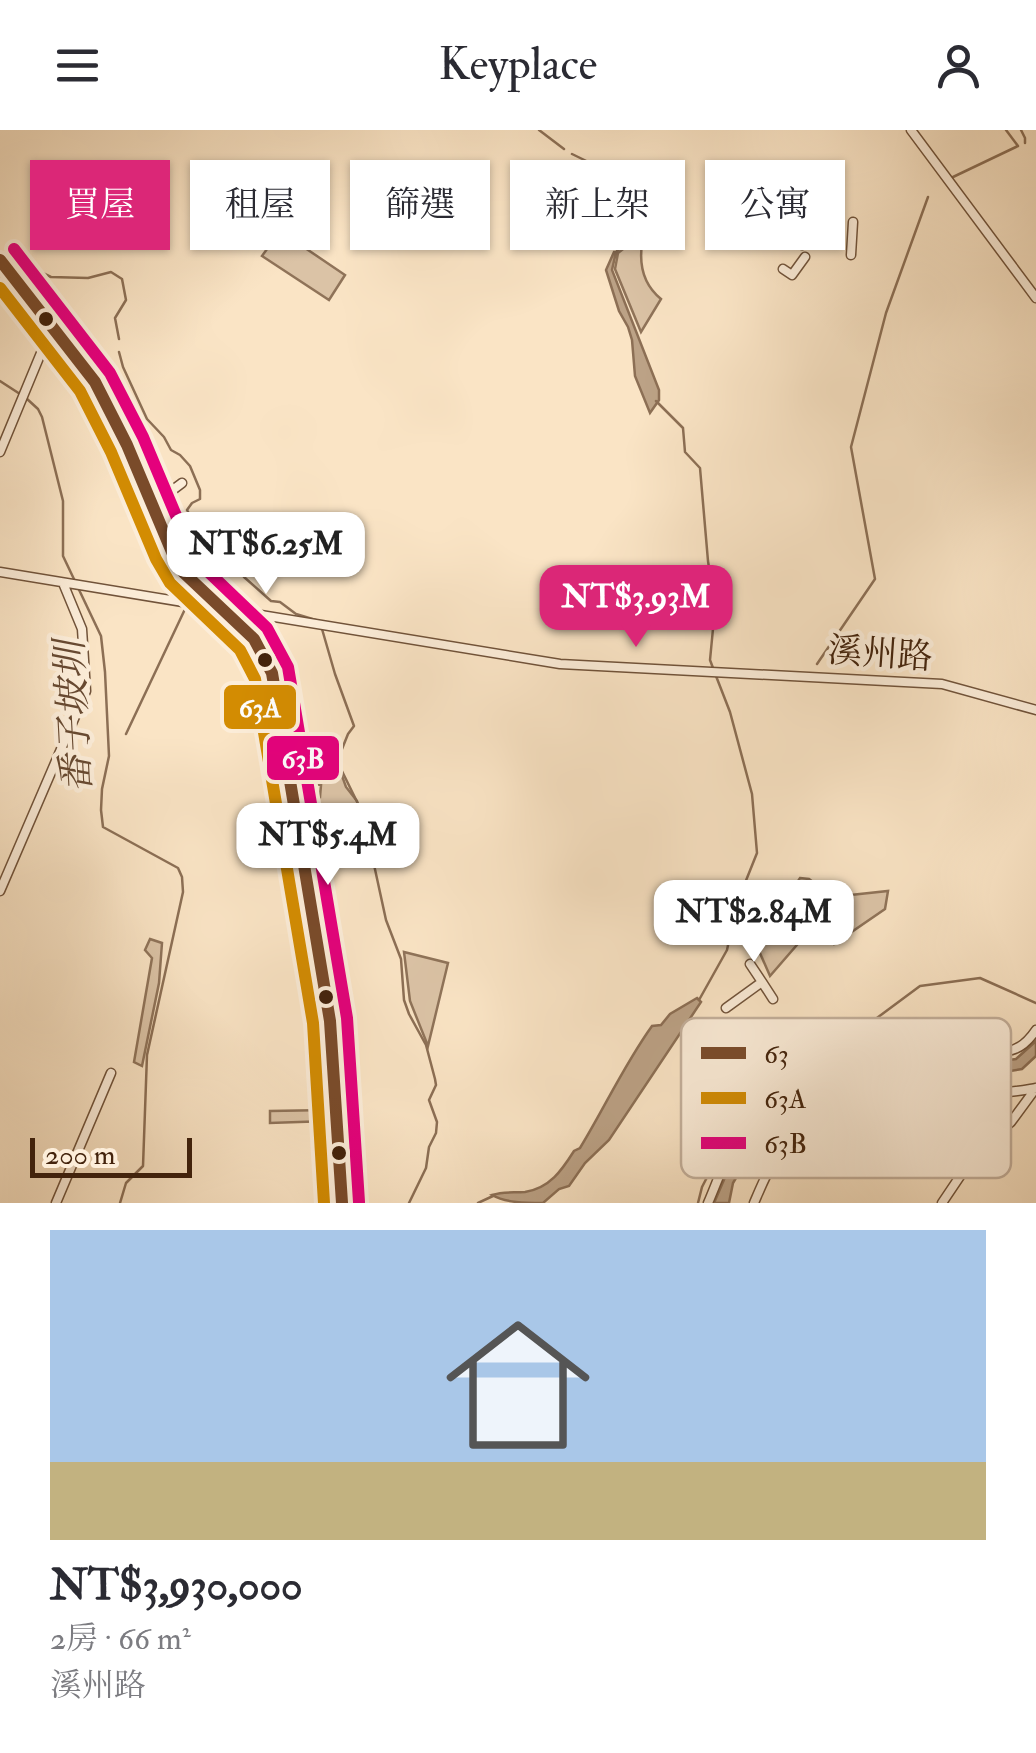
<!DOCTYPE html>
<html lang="zh-TW">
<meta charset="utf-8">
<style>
:root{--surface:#fff;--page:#f2f2f3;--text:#2b2b33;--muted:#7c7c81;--line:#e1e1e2;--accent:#db2777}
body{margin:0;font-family:"IM FELL Double Pica","Noto Serif TC",serif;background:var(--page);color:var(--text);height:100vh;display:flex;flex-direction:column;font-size:38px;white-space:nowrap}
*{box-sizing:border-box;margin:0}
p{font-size:32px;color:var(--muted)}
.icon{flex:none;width:55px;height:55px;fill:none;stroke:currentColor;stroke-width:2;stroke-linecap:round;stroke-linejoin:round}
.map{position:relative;height:1073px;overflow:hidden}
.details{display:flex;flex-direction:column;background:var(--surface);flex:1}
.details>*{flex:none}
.hud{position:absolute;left:30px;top:30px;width:978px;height:90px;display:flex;gap:20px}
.scale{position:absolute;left:30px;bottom:25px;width:162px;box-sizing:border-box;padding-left:10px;border:5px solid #43230c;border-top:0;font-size:28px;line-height:35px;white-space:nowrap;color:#43230c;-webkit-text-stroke:8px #fcedd9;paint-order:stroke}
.price{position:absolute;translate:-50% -85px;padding:0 22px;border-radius:20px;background:#fff;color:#222;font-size:32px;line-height:65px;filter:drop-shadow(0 2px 5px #0008)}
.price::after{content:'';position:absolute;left:50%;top:60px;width:30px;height:22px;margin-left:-15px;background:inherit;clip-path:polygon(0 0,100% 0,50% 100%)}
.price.selected{background:var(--accent);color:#fff}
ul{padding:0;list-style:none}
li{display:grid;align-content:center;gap:20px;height:530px;padding:0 50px}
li+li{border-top:2px solid var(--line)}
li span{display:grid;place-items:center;height:310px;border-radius:0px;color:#555}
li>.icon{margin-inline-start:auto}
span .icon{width:180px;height:180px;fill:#fffc;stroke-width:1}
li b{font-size:42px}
.pill{padding:0 35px;border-radius:0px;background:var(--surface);box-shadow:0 2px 8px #0004;font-size:35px;line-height:90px}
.pill.selected{background:var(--accent);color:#fff}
header{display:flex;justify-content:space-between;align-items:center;height:130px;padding:0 50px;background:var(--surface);font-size:45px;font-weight:600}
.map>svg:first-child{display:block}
.green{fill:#dbc3a6;stroke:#8f7359;stroke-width:2.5}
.water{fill:#bca286;stroke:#8c6f55;stroke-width:2.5}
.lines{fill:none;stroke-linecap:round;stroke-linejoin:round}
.stream{stroke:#8c6f55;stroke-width:2.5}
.minor-casing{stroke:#71533a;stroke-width:11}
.major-casing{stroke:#43230c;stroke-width:14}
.minor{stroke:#fcedd9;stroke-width:8}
.major{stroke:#fae4c5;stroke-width:10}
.bus-1-casing{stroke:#fcedd9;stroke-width:20}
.bus-2-casing{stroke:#fcedd9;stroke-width:20}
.bus-3-casing{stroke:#fcedd9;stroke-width:20}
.bus-1{stroke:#7a4b2a;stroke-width:12}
.bus-2{stroke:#d38c02;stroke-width:12}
.bus-3{stroke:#e5007d;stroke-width:12}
.bus-dot{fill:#43230c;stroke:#fcedd9;stroke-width:4}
.labels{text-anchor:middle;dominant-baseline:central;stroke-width:9;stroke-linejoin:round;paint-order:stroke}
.street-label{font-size:35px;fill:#43230c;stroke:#fcedd9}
.water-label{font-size:38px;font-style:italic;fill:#674931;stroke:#fcedd9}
.key{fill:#fcedd9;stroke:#c4b09c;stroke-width:2.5}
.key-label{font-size:28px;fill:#43230c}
.line-badge{stroke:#fcedd9;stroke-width:4}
.badge-label{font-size:28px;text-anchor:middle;font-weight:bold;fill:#fff}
</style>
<header><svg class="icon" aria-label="menu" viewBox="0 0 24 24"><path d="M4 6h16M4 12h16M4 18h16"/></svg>Keyplace<svg class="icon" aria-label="person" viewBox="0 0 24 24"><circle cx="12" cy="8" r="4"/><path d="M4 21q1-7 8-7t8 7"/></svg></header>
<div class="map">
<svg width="1036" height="1073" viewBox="0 0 1036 1073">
<rect width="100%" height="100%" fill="#fae4c5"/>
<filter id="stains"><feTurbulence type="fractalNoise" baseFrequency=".002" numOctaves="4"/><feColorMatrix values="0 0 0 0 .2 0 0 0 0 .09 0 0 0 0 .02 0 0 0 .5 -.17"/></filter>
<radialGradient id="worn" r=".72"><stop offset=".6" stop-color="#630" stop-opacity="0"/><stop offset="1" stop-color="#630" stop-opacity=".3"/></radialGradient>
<path class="green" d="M280,101l65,44 -16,25 -67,-44z
M632,112l10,2c-3,21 2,41 19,55l-20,33 -26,-63 3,-16z
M301,626l36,6 9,25 11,14 13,63 -31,-1 -9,-42 -29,-9 -3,-18 22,3 1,-12 -24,-4 -5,-24z
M800,748l9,1 23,18 56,-6 -3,18 -51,35 -18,-21 -46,53 -14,-32z
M150,809l12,4 -3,40 -17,83 -8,-4 18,-104 -7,-8z
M404,822l44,11 -20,83 -18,-45z
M328,980v11l-58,2v-12z"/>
<path class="water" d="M614,122h2l-4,18 47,120v10l-9,13 -15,-37 -3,-36 -4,-13 -9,-16 -13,-41z
M697,868l4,4 -92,138 -24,23 -16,23 -10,3 -16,14c-17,0 -37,0 -51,-8 12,-4 21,-2 33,-3 25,-4 37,-22 49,-41l6,-3c25,-41 44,-83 72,-122l9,-1 9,-11z
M895,908h23l32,14 17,10 13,2 36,-5 20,-18v15l-14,13 -36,6 -18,-3 -18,-12 -33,-14 -19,1 -34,13 -55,31 -23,20 -40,50 -13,22 -4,20h-15l21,-49 57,-68 24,-14 28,-10 12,-9z"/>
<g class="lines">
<path class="stream" d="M539,0l25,19
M1021,0l4,8v5
M572,24l37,18 12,16 9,17 -1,35 -12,11 -2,6
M953,47l65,-31 -12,-16
M5,125l46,22 37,1 23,-6 11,7 4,21 -11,18 4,21
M119,222l4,15 24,52 17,18 7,13 9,5 10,11 10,24v9l-8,4 -5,7 8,14 16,13 33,40 27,24 9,1 16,12 23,7
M0,251l20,13
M26,268l12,11 4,8 21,84v55l38,80 4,36 4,84 -7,33 -1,21 2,17 75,41 4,9 1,15 -36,163 -4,111 -17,17 -6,20
M656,271l27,27 2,24 15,16 8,93 7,47 -5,52 3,8
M182,448l6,21
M322,499l13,45 19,52 -6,8 -8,20 -1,11 24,49 23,106 15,39 3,41 5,14 17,31 9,34 1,6 -7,15 8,22 -1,11 -7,14 -3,21 -17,35
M817,534l58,-85 -24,-132 35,-134 42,-116
M126,604l60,-127
M699,870l28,-50 10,-47 20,-50 -5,-59 -22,-82 -14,-36
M478,1073l15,-7
M698,1073l4,-16 43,-83 113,-72 62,-46 60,-8 56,25"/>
<defs>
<path id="minor" d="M911,0l125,168
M797,73l22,19
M778,98l24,17
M851,125l2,-33
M783,139l9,6 13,-18
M0,322l48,-116 6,-9
M151,371l15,-6 16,-12
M0,442l560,92 382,20 94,26
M0,761l86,-200 -4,-62 -19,-46
M750,834l12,18
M726,878l36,-26 11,17
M56,1073l55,-130
M708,1073c9,-21 17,-44 28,-64 8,-12 21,-24 32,-34 38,-36 86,-72 140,-75 18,-1 37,4 54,9 31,10 51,25 74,-9
M754,1073c6,-14 12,-29 20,-42 28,-42 97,-89 149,-87 25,0 49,16 75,18 12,1 26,-2 38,-4
M942,1073l35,-52 34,-29 25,-34"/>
<path id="major" d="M0,130l95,122 32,63 45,107 12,21 70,66 18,34 58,348 12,182"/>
</defs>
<use href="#minor" class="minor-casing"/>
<use href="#major" class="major-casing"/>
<use href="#minor" class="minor"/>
<use href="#major" class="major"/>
<defs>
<path id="bus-1" d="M0,130l95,122 32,63 45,107 12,21 70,66 18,34 58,348 12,182"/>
<path id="bus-2" d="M0,158l80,103 31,61 45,107 14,24 70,67 15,29 58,344 11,180"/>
<path id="bus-3" d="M14,119l96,124 33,64 45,107 10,18 69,66 21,39 59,351 12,184"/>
</defs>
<use href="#bus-1" class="bus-1-casing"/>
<use href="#bus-2" class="bus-2-casing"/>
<use href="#bus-3" class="bus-3-casing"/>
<use href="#bus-1" class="bus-1"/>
<use href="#bus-2" class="bus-2"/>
<use href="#bus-3" class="bus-3"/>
</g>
<g class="bus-dot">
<circle cx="46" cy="189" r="9"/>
<circle cx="265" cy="530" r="9"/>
<circle cx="326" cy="867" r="9"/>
<circle cx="339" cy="1023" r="9"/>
</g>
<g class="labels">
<g class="street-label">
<text transform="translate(880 524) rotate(4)">溪州路</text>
</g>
<g class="water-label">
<text transform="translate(74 587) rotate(-93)">番子坡圳</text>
</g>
</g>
<rect x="681" y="888" width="330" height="160" rx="15" class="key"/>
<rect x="701" y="917" width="45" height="12" fill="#7a4b2a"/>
<rect x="701" y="962" width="45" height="12" fill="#d38c02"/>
<rect x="701" y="1007" width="45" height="12" fill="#e5007d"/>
<g class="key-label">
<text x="764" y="933">63</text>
<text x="764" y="978">63A</text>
<text x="764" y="1023">63B</text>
</g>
<g class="line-badge">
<rect x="222" y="553" width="76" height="48" rx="10" fill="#d38c02"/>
<rect x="265" y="604" width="76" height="48" rx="10" fill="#e5007d"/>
</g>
<g class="badge-label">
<text x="260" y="587">63A</text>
<text x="303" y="638">63B</text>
</g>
<rect width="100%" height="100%" filter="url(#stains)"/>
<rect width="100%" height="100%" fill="url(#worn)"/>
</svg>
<div class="scale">200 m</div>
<b class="price" style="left:266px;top:467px">NT$6.25M</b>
<b class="price selected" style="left:636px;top:520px">NT$3.93M</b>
<b class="price" style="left:328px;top:758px">NT$5.4M</b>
<b class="price" style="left:754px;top:835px">NT$2.84M</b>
<div class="hud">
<a class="pill selected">買屋</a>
<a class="pill">租屋</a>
<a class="pill">篩選</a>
<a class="pill">新上架</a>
<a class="pill">公寓</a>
</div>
</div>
<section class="details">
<ul>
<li><span style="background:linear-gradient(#a9c7e8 75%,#c2b280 0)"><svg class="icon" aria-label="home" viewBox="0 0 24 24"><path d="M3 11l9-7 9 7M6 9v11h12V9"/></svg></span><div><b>NT$3,930,000</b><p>2房 · 66 m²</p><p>溪州路</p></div></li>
</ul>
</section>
